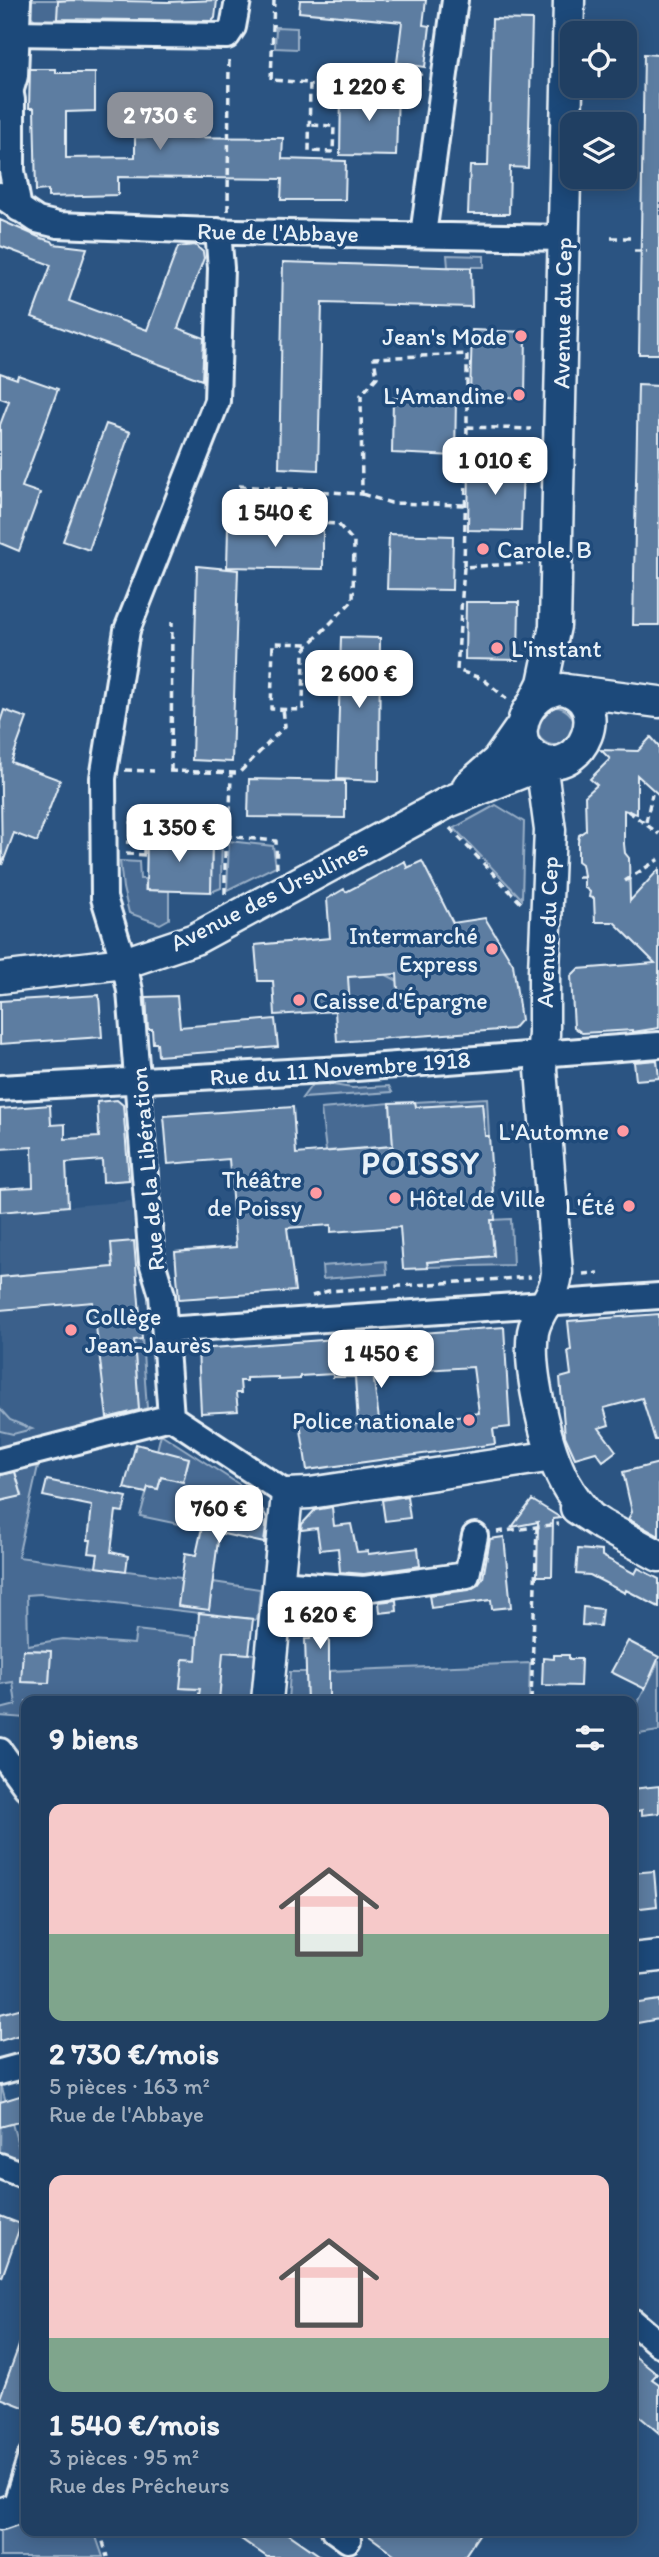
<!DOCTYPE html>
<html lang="fr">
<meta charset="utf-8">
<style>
:root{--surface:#203f62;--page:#2d4a6b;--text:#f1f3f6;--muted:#a2afbe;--line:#3d5877;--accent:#8c9099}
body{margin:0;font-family:Itim,sans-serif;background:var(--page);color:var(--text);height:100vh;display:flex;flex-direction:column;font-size:26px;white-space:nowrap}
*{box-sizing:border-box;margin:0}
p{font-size:23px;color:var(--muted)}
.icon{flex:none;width:38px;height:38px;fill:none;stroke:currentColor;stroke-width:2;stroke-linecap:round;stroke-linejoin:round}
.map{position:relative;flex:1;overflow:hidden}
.drawer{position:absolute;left:21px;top:1696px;width:616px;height:840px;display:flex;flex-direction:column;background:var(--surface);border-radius:14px;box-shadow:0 4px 18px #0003,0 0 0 2px var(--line)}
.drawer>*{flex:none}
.buttons{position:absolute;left:560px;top:21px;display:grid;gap:14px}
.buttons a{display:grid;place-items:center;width:77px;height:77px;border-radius:14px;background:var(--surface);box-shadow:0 4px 18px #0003,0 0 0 2px var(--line);font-size:35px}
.price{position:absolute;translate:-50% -60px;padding:0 16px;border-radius:14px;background:#fff;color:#222;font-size:23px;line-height:46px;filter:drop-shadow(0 2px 4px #0008)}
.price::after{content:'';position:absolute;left:50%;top:42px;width:21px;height:16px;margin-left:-10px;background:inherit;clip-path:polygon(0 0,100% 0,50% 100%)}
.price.on{background:var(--accent);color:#fff}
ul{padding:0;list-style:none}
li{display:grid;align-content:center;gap:14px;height:371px;padding:0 28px}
li span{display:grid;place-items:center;height:217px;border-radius:14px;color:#555}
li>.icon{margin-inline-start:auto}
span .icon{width:126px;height:126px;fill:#fffc;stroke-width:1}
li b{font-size:30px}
h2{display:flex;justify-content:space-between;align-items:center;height:84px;padding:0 28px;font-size:30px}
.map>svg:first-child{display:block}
.built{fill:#3a608b}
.green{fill:#476b93;stroke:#98aec6;stroke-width:2;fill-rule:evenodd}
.building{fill:#5d7da1;stroke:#e8f1f8;stroke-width:2;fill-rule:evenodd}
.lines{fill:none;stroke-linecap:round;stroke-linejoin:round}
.service-casing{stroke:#e8f1f8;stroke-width:18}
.minor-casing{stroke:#e8f1f8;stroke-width:30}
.tertiary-casing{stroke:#e8f1f8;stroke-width:35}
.primary-casing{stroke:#e8f1f8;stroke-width:44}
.path{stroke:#e8f1f8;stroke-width:3.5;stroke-dasharray:7 5;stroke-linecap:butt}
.service{stroke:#1f4a7a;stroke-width:12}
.minor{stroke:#1f4a7a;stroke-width:24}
.tertiary{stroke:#1f4a7a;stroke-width:30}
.primary{stroke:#1f4a7a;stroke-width:38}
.poi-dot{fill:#ff9aa2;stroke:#1f4a7a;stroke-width:2.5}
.labels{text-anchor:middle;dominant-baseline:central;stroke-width:7;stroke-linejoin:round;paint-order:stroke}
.street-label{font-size:24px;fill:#e8f1f8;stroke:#1f4a7a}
.poi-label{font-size:24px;fill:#e8f1f8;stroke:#1f4a7a;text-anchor:end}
.district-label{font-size:32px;font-weight:bold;letter-spacing:2px;fill:#e8f1f8;stroke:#1f4a7a}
</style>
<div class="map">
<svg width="659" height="2557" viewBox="0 0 659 2557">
<rect width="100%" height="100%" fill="#2b5482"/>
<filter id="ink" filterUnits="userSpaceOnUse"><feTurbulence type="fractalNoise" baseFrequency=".0143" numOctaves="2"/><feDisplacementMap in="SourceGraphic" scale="14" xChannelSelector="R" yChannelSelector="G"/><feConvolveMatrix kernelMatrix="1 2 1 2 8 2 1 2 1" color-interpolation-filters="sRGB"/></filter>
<g filter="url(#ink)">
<path class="built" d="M131,1201l3,40 -23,2 2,23 23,-1 11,143 -147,38v-234z"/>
<path class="green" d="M27,0h47l-15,2 -2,20 -21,-1 -9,-9z
M276,27l21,1v21l-22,-1z
M447,255l37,1v11h-36z
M536 726a19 19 0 1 1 38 0a19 19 0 1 1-38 0Z
M496,805l28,17 -2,77 -68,-71z
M130,822l92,2 -1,64 -10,4 1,-55 -64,-2 -1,5h-17z
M229,841l44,5 3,20 -49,24z
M120,861l19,1 1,17h5v11l24,1v28l-9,5 -31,-11 -6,-25z
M377,970l21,11 2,28 -29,3 -1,-4h-3l-32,6 13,-37z
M314,1082l38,6 37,-2 3,6 -90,6z
M487,1098l2,38h-4l-3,-33 -66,4 -1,-5z
M390,1103l3,43 -67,5 -5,-42z
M511,1219l2,46 -85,2 -1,-5 67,-6 -3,-36z
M386,1261l1,13 -64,5 -1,-13z
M142,1339l5,69 -8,3 -5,-71z
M0,1409l10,11 22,9 -19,5 -13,-3z
M161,1434l93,60 -16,-3 -4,14 -32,24 -62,-13 8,-29 10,2 3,-12 22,5 6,-23 -32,-9z
M38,1466l-20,91 164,21 -3,28 30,3 4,-27 47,7 -3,31 -217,-26 -13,1 1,50 35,-6 71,5 2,-14 61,7v13l58,4 -4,47h-28v-4l-23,-5 -2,9h-172v17l-26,-2v-7l16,-4 -3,-23 -13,2v-183l22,-6 -7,-24zM23,1650l28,1 -2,32 -27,-1zM183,1659l39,3 -2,29 -39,-3z
M659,1661v70l-27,4v-21z
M530,1663l-1,38h-200l-1,-30z
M290,1672h16l1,29h-19z
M1,2084l21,75 -11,-2 -2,5 -9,-3z
M26,2518v12l68,1 9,26h-103v-30z"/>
<path class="building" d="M74,0l94,2 49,-2 -2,18 -3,3 -155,-2 1,-18z
M300,0h126l-3,25 7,1 -5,41 -28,-4 5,-41 -103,-10z
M492,19l40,1 -4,148 -18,-1 -1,47h-41l2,-48h18z
M644,54l15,1v299h-20z
M30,69h26v4h39v38l-29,1v46l69,-1v-20l148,1 -1,21 64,2 -1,39h-64l1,-21 -164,-2v18l-70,2v-7l-12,1 -2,-83h-5z
M341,91l57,1 -2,64 -56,-1z
M0,220l41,18 11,3 2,3 33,4 -18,53 78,29 31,-83 17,-2 8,7 1,6 -26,70 26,10 -2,42 -170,-63 19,-52 -51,-19z
M283,262l188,6 1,39 -150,-4 -4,167 -39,-2z
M472,330l54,2 -1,66 -55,-3z
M0,373l17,6 1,-4 40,14 -36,98 18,6 -21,58 -19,-8v-118l9,-24 -9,-3z
M638,385l21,1v239h-26z
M393,398l63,2 -1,56 -63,-3z
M106,424l24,8 -41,118 -26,-9z
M469,461l54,5 -2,65 -53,-1z
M228,528l95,3v38l-96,-2z
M389,534l64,2 -1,54 -65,-1z
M197,566l41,4 -6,192 -40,-2z
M466,602h53l-1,58 -53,-1z
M341,637l39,1 -1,143 -42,-2z
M4,710l23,8 -16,44 49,18 -23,62 -23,-9 -12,32 -2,-143z
M651,737l8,9v49l-22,-20v39l-13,-4v34l1,9 4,5 1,43 29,-32v159l-26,4v-2l-51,3 -8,-6 -3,-51 7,-7 77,-6 -41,-41h-19l-1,-24 -5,-1 1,-5 -6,-5v-11l-2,-12 -4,-3v-19l1,-7 7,-5 -1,-34 12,-11 -7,-6 20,-20 -9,-9 37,1z
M249,779l96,2v37l-97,-1z
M147,835l65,2 -1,55 -65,-2z
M405,861l2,7 15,-7 31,62 32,-5 28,46 8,56 -8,9 -176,13 -2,-31 -60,4 -2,-34h-15l-3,-36 75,-7 -3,-39 17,-10 2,3zM397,974l2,34h-49l-2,-31z
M99,995l3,42 -102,7v-43z
M177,996l3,31 95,-8 3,28 -120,9 -1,-13h-4l-1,-14h-4l-2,-32z
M657,1060l2,18 -23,2 -2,-18z
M117,1100l6,5 6,75 -26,2 -1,-22 -36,3 2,43 -68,6v-23l33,-2 -1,-40 -32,2v-40l50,-4 1,20 14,-1v15l34,-2 -2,-35z
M415,1102l1,5 66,-4 3,33h4l6,84h-4l3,36 -67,6 1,6 -25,1 -3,-42 -69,5v-7l-44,3 8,63 -116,8 -4,-47 61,-5 -7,-88 -61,5 -4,-48 129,-9 3,47 97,-8 -3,-43z
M134,1241l8,98 -8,1 5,70 -32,8 -14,-116 -93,8v-33l113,-10 -2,-24z
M659,1314v126h-4l-13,-42 -38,10 5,17 -10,3 17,23 -13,10 -7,-9 -21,6 -10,-22 -5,-58 11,-3 -3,-24 3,-1 -3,-29z
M504,1327l6,100 -17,2 2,15 -188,26 -7,-47 21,-3 1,9 36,-5 -3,-47h-22v-3l-33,2v3l-22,1v-3l-32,1v3h-6l1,12h-5l2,18 -37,2 -3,-64zM473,1367l6,46 -99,14 -7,-54z
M136,1444l53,14 -6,24 -22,-5 -3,12 -10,-2 -2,6 -22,-5z
M659,1463v73l-31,-17 4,-7 -9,-40z
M15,1472l7,24 -22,5v-26z
M47,1480l80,17 -4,15 -7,-1 -5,41 17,4 -2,15 -30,-4 2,-13 -9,-1 2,-13h-3l4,-34 -49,-10z
M237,1491l17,3 13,24 -3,25 -45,-10 -10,77 -31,-4 7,-53 11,2 12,-55 26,5z
M407,1496l3,22 -25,3 -3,-21z
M532,1500l29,18 -8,1 -1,57h-15l1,-54 -26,5z
M332,1507l2,19 17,-2 6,28 11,-1v3l50,-6 2,18 -56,8 -24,-2 -2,-24 -18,2 -3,-22 -16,2 1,-6 13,-14z
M504,1537l7,70 -19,2 -1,-9 -60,8 -2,-13 40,-5 9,-5 5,-7 7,-39z
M578,1549l24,2v5l33,18 3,-6 21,11v28l-33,-17 -1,3 -35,-18 -14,-1z
M314,1600l23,2 -3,28h-5v71h-22l-2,-62h5z
M396,1600l1,11 -17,2 -1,-11z
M583,1607l19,2 -2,17 -18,-1z
M199,1613l54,6 -4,35 -26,-2 -4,49h-21l2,-12 -20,-1 3,-29 13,1z
M628,1641l31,16 -14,32 -34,-17z
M23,1650l28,1 -2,32 -28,-1z
M554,1655h15v4h12l-1,27 -38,-1 1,-27 11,1z
M659,1786v27l-17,2v-5l-10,2v-23z
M654,1871l3,35 -25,3v-36z
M659,2000v19l-27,5v-20z
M26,2007v26l-26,8v-27z
M26,2094v26l-26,7v-25z
M0,2216l21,8 -19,53 -2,-1z
M24,2332l2,1v75l-26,-10z
M632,2354l25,20 -5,5 7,5v49l-27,-23z
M228,2530h55l39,27h-55z
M361,2530h121l-18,27h-66z"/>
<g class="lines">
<defs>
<path id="service" d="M8,2509l18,-57"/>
<path id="minor" d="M11,33l216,3 6,-9 5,-27
M9,84l3,16v71l7,38
M0,195l37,25 21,5 179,7 327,6
M423,235l32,-235
M0,1088l343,-19 316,-24
M165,1330l494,-34
M171,1417l-9,-122 -10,-33 -22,-271 -6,-28 -20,-65 -1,-120 24,-148 90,-229 4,-133 -3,-37
M171,1417l116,77
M0,1461l171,-44
M277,1583l87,6 103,-14 8,-39
M0,1751l26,36
M0,2072l26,-7
M0,2166l26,10
M632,2321l27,23
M334,2530l14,10"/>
<path id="tertiary" d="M563,689c52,13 18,88 -22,71 -38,-16 -14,-71 22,-71z
M566,690l93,12
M534,701l9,-18 12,-57 14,-626
M532,754l10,16 8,60 -6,141v63l-3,35 16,203c-1,24 -20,38 -24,60 -6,38 14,118 32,151 7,13 16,24 26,35
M468,786l29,-25 26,-37
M0,978l124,-15 71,-24 253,-137 100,-40
M576,1508l26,17 57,31
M267,1701l20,-207 23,-1 243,-37
M632,1959l27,-3
M0,2514l26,-9"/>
<path id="primary" d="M0,101l8,-26 3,-75"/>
</defs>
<use href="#service" class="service-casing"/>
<use href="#minor" class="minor-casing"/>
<use href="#tertiary" class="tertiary-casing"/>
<use href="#primary" class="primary-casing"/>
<path class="path" d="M274,0l-3,80 39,3 -1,68 24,1 1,-26 -24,-1
M392,67l32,8
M228,211l1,-153
M611,238h23
M634,251h13
M467,427l-3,140 66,-4
M239,486l123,8 -1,-99 16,-18 -3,-19 93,-4v73l64,2
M362,494l29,9 74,2
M243,520l95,4 16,18 -1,58 -49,50 -1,60 -32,-1 2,-66 36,1
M464,567l-7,103 26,9 24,20
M125,770l29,1
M169,771l70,2 46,-47 -2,-17
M171,771l1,-149
M628,811l31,23
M646,822l6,-28
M450,828l72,76
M225,836l51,5 1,27
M126,842l18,1v11
M126,854l21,1
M578,877h6
M625,881l34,-22
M225,894v-80l5,-2 1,-40
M583,1274l16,-1
M312,1296l16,-5 203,-14
M497,1532l62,-8
M531,1701l6,-174
M100,2530l7,27"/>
<use href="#service" class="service"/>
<use href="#minor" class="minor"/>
<use href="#tertiary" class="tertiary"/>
<use href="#primary" class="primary"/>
</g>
</g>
<g class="poi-dot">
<circle cx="521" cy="336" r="7"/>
<circle cx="519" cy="395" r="7"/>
<circle cx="483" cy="549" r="7"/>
<circle cx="497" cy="648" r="7"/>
<circle cx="492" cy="949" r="7"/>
<circle cx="299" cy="1000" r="7"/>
<circle cx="623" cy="1131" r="7"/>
<circle cx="316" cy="1193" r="7"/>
<circle cx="395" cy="1198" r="7"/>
<circle cx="629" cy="1206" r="7"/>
<circle cx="71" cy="1330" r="7"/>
<circle cx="469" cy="1420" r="7"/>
</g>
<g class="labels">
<g class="street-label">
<text transform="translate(278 232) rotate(1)">Rue de l'Abbaye</text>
<text transform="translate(562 313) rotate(-89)">Avenue du Cep</text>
<text transform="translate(269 895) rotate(-27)">Avenue des Ursulines</text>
<text transform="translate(547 932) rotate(-88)">Avenue du Cep</text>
<text transform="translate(340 1068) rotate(-4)">Rue du 11 Novembre 1918</text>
<text transform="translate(147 1169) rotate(-95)">Rue de la Libération</text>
</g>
<g class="poi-label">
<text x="507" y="336">Jean's Mode</text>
<text x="505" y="395">L'Amandine</text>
<text x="497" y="549" text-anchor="start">Carole. B</text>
<text x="511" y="648" text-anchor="start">L'instant</text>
<text x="478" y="935">Intermarché<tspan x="478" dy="28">Express</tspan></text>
<text x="313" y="1000" text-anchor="start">Caisse d'Épargne</text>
<text x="609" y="1131">L'Automne</text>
<text x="302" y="1179">Théâtre<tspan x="302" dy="28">de Poissy</tspan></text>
<text x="409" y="1198" text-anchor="start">Hôtel de Ville</text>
<text x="615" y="1206">L'Été</text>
<text x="85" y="1316" text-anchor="start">Collège<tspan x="85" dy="28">Jean-Jaurès</tspan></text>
<text x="455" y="1420">Police nationale</text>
</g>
<g class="district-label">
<text x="421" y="1163">POISSY</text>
</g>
</g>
</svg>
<div class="buttons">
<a><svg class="icon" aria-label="locate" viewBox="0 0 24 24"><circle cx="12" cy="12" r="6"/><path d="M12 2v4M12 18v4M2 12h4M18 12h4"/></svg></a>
<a><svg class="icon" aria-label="layers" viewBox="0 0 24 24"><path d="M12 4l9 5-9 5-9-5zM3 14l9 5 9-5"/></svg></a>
</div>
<b class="price" style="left:369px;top:123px">1 220 €</b>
<b class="price on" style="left:160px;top:152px">2 730 €</b>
<b class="price" style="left:495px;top:497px">1 010 €</b>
<b class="price" style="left:275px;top:549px">1 540 €</b>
<b class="price" style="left:359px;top:710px">2 600 €</b>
<b class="price" style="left:179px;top:864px">1 350 €</b>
<b class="price" style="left:381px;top:1390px">1 450 €</b>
<b class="price" style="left:219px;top:1545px">760 €</b>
<b class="price" style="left:320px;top:1651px">1 620 €</b>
<section class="drawer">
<h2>9 biens<svg class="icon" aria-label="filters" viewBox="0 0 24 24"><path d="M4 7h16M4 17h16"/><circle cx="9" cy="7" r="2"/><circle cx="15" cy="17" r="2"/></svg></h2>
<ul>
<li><span style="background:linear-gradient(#f6c9c9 60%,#7fa58c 0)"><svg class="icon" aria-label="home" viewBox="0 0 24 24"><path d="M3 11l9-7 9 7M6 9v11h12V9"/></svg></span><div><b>2 730 €/mois</b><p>5 pièces · 163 m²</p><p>Rue de l'Abbaye</p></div></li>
<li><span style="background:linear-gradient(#f6c9c9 75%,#7fa58c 0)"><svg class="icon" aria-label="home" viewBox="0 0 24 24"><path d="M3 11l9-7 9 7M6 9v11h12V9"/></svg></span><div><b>1 540 €/mois</b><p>3 pièces · 95 m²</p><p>Rue des Prêcheurs</p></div></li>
</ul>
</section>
</div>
